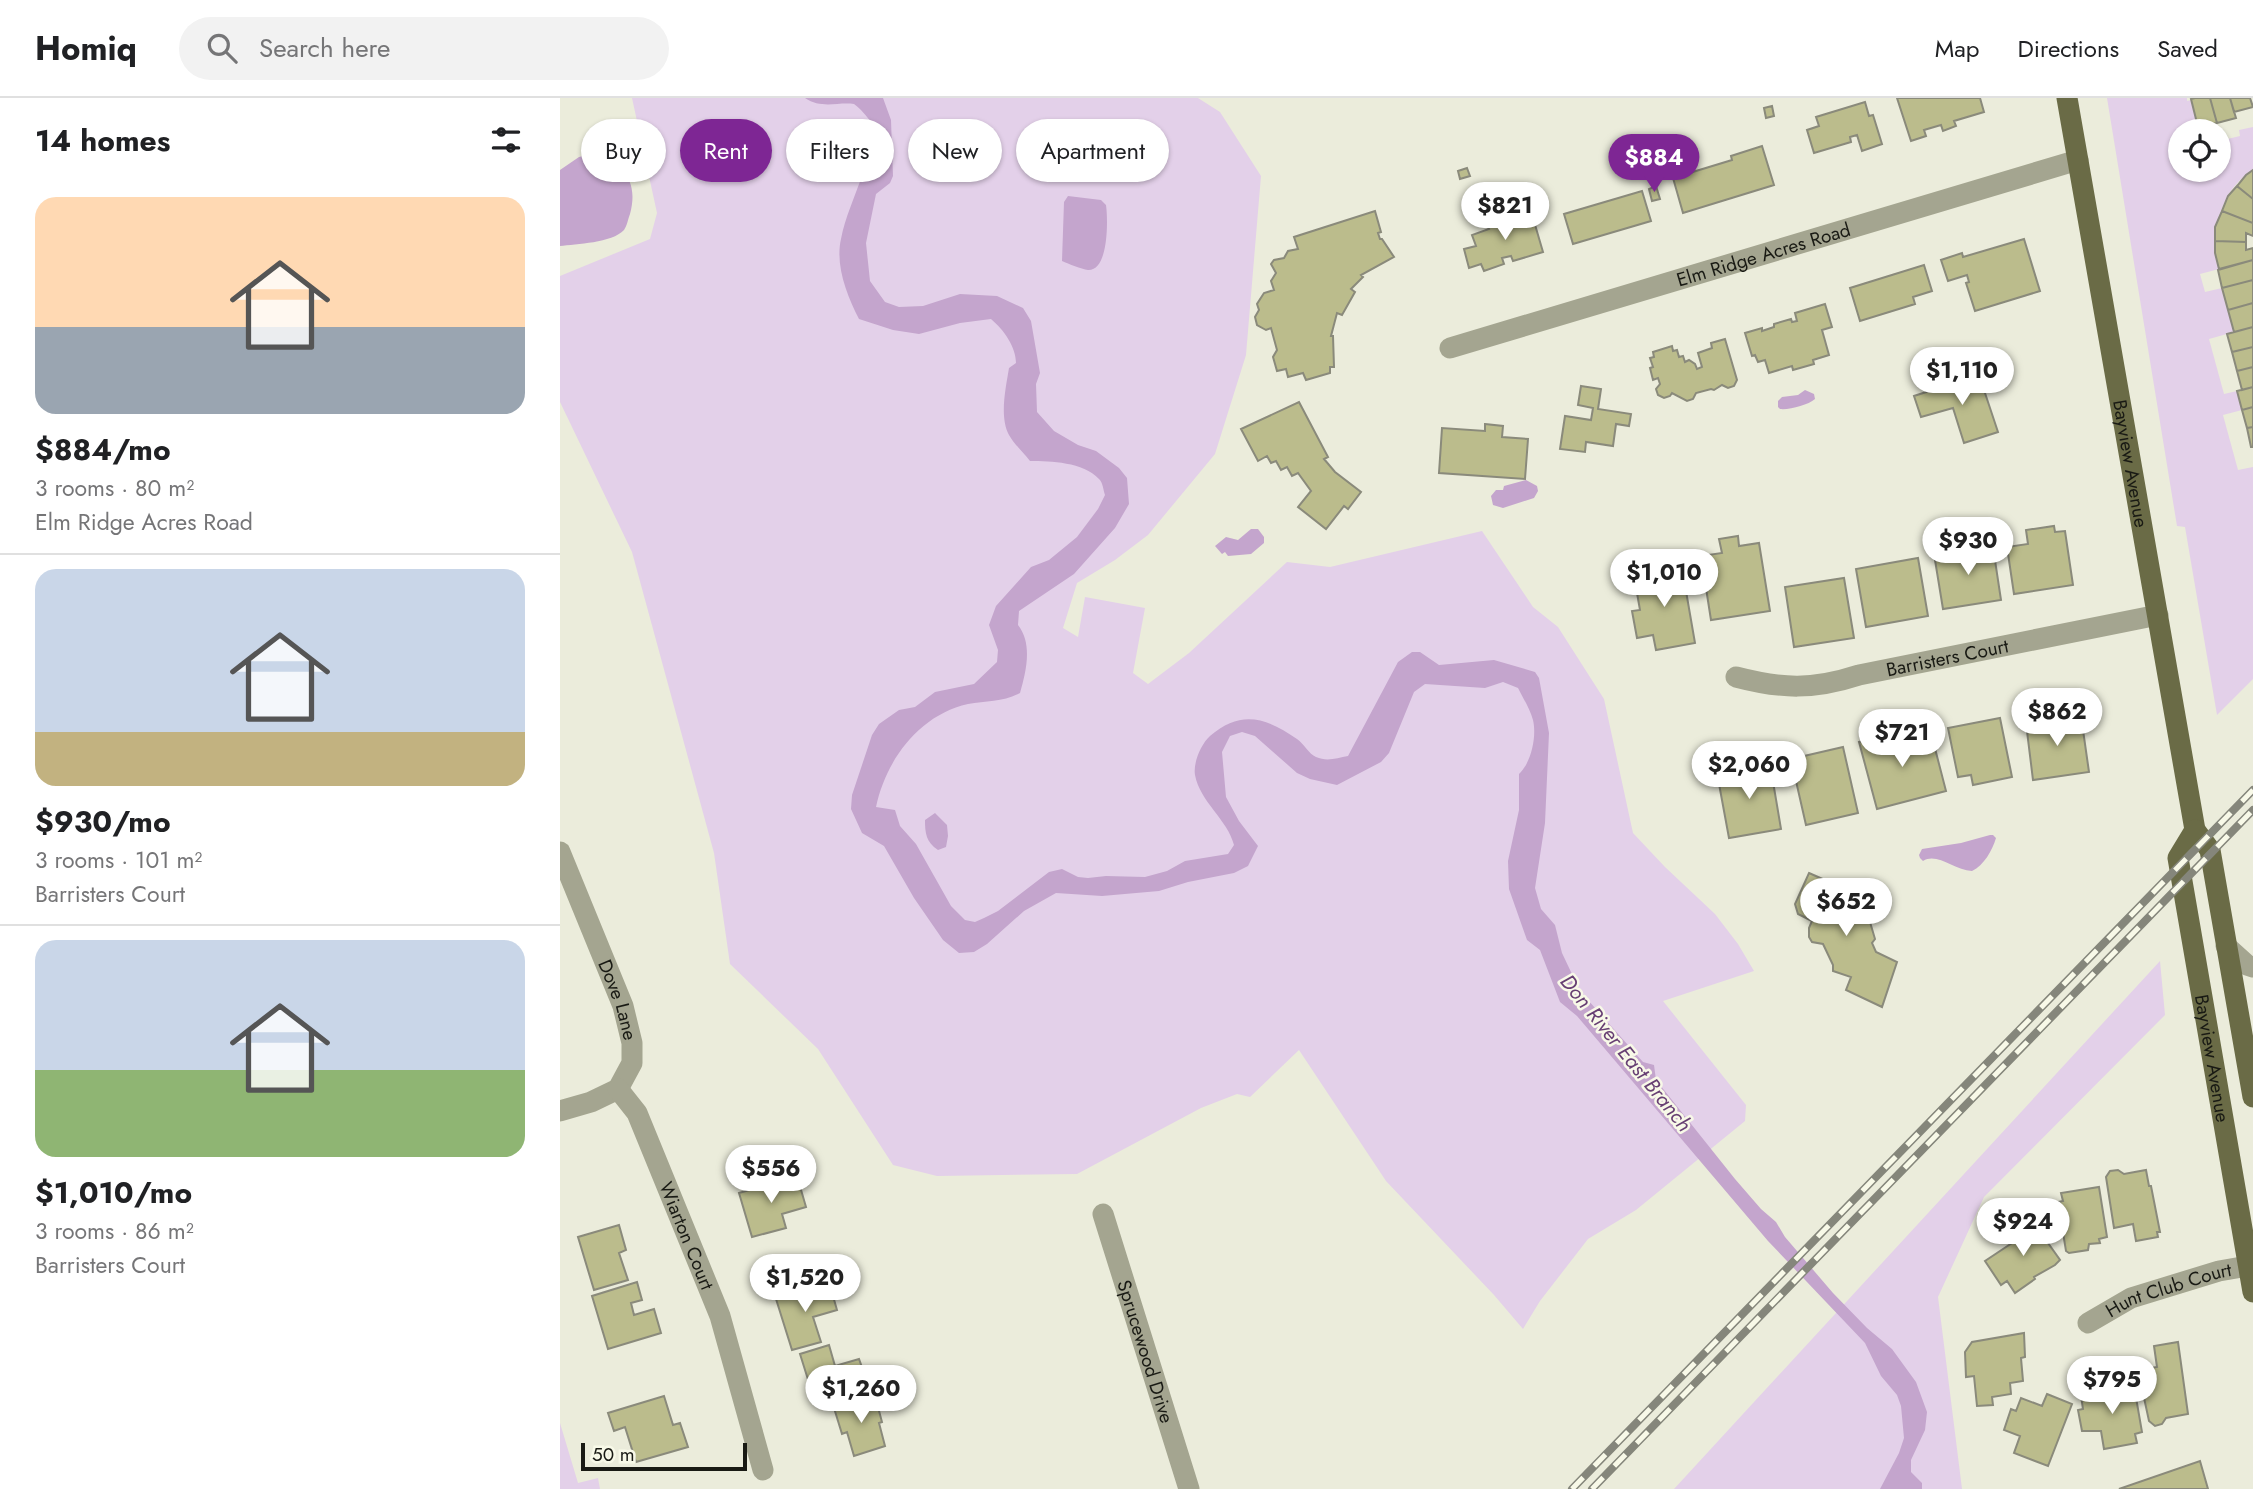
<!DOCTYPE html>
<meta charset="utf-8">
<style>
:root{--surface:#fff;--page:#f2f2f2;--text:#202124;--muted:#757577;--line:#e0e0e0;--accent:#7e2694}
body{margin:0;font-family:Jost,sans-serif;background:var(--page);color:var(--text);height:100vh;display:flex;flex-direction:column;font-size:26px;white-space:nowrap}
*{box-sizing:border-box;margin:0}
p{font-size:23px;color:var(--muted)}
.icon{flex:none;width:38px;height:38px;fill:none;stroke:currentColor;stroke-width:2;stroke-linecap:round;stroke-linejoin:round}
.map{position:relative;flex:1;overflow:hidden}
.details{display:flex;flex-direction:column;background:var(--surface);width:560px}
.details>*{flex:none}
.guide{position:absolute;left:21px;top:21px;width:665px;height:63px;display:flex;gap:14px}
.tools{position:absolute;left:1608px;top:21px;display:grid;gap:14px}
.tools a{display:grid;place-items:center;width:63px;height:63px;border-radius:50%;background:var(--surface);box-shadow:0 2px 5px #0004;font-size:35px}
.scale{position:absolute;left:21px;bottom:18px;width:166px;box-sizing:border-box;padding-left:7px;border:4px solid #191a14;border-top:0;font-size:19px;line-height:24px;white-space:nowrap;color:#191a14;-webkit-text-stroke:5px #f8f9e8;paint-order:stroke}
.price{position:absolute;translate:-50% -60px;padding:0 16px;border-radius:24px;background:#fff;color:#222;font-size:23px;line-height:46px;filter:drop-shadow(0 2px 4px #0008)}
.price::after{content:'';position:absolute;left:50%;top:42px;width:21px;height:16px;margin-left:-10px;background:inherit;clip-path:polygon(0 0,100% 0,50% 100%)}
.price.current{background:var(--accent);color:#fff}
ul{padding:0;list-style:none}
li{display:grid;align-content:center;gap:14px;height:371px;padding:0 35px}
li+li{border-top:2px solid var(--line)}
li span{display:grid;place-items:center;height:217px;border-radius:21px;color:#555}
li>.icon{margin-inline-start:auto}
span .icon{width:126px;height:126px;fill:#fffc;stroke-width:1}
li b{font-size:30px}
h2{display:flex;justify-content:space-between;align-items:center;height:84px;padding:0 35px;font-size:30px}
.tag{padding:0 24px;border-radius:32px;background:var(--surface);box-shadow:0 2px 5px #0004;font-size:24px;line-height:63px}
.tag.current{background:var(--accent);color:#fff}
header{display:flex;align-items:center;gap:42px;box-sizing:border-box;height:98px;padding:0 35px;background:var(--surface);border-bottom:2px solid var(--line)}
header strong{font-size:33px}
nav{display:flex;gap:38px;margin-inline-start:auto;font-size:24px}
.search{width:490px;height:63px;background:var(--page);display:flex;align-items:center;gap:18px;box-sizing:border-box;padding:0 24px;border-radius:38px;color:var(--muted);font-size:26px}
main{display:flex;flex:1;min-height:0}
.map>svg:first-child{display:block}
.green{fill:#e3d0e9}
.water{fill:#c4a5cd}
.building{fill:#bbbc8c;stroke:#8a8a7b;stroke-width:2}
.lines{fill:none;stroke-linecap:round;stroke-linejoin:round}
.minor{stroke:#a4a590;stroke-width:21}
.major{stroke:#6a6b46;stroke-width:21}
.rail-casing{stroke:#85867b;stroke-width:8}
.rail{stroke:#f8f9e8;stroke-width:5;stroke-dasharray:16;stroke-linecap:butt}
.labels{text-anchor:middle;dominant-baseline:central;stroke-width:5;stroke-linejoin:round;paint-order:stroke}
.street-label{font-size:19px;fill:#191a14;stroke:#f8f9e8}
.water-label{font-size:21px;font-style:italic;fill:#673f73;stroke:#f8f9e8}
</style>
<header>
<strong>Homiq</strong>
<div class="search"><svg class="icon" aria-label="search" viewBox="0 0 24 24"><circle cx="10" cy="10" r="6"/><path d="M15 15l6 6"/></svg>Search here</div>
<nav><a>Map</a><a>Directions</a><a>Saved</a></nav>
</header>
<main>
<section class="details">
<h2>14 homes<svg class="icon" aria-label="filters" viewBox="0 0 24 24"><path d="M4 7h16M4 17h16"/><circle cx="9" cy="7" r="2"/><circle cx="15" cy="17" r="2"/></svg></h2>
<ul>
<li><span style="background:linear-gradient(#ffd9b3 60%,#9aa5b1 0)"><svg class="icon" aria-label="home" viewBox="0 0 24 24"><path d="M3 11l9-7 9 7M6 9v11h12V9"/></svg></span><div><b>$884/mo</b><p>3 rooms · 80 m²</p><p>Elm Ridge Acres Road</p></div></li>
<li><span style="background:linear-gradient(#c9d6e8 75%,#c2b280 0)"><svg class="icon" aria-label="home" viewBox="0 0 24 24"><path d="M3 11l9-7 9 7M6 9v11h12V9"/></svg></span><div><b>$930/mo</b><p>3 rooms · 101 m²</p><p>Barristers Court</p></div></li>
<li><span style="background:linear-gradient(#c9d6e8 60%,#8fb573 0)"><svg class="icon" aria-label="home" viewBox="0 0 24 24"><path d="M3 11l9-7 9 7M6 9v11h12V9"/></svg></span><div><b>$1,010/mo</b><p>3 rooms · 86 m²</p><p>Barristers Court</p></div></li>
</ul>
</section>
<div class="map">
<svg width="1693" height="1391" viewBox="0 0 1693 1391">
<rect width="100%" height="100%" fill="#ebecdb"/>
<path class="green" d="M72,0h566l22,14 41,64 -15,179 -31,99 -67,81 -33,25 -38,23 -14,45 15,9 7,-40 60,11 -12,65 15,11 41,-31 98,-91 43,5 152,-36 51,76 25,20 46,72 29,134 32,34 50,47 23,30 16,27 -91,30 83,104 -1,16 -109,89 -48,29 -48,62 -17,28 -29,-34 -108,-114 -87,-131 -49,47 -13,-3 -36,14 -124,66 -140,2 -44,-11 -75,-116 -88,-85 -16,-111 -82,-301 -72,-150v-126l90,-37 7,-26z
M1547,0h80v3l4,-1 8,31h-19v39h39v-29l21,-5 -1,-6 14,-3v43c-33,20 -43,64 -34,99l-19,5 5,18 17,-4 12,44 -25,7 15,55 13,-3 5,19 -19,5 15,55 15,-3v212l-36,36 -32,-188 -8,-1z
M1600,863l5,54 -181,182 -46,100 24,192h-288z
M0,1325l18,60 20,-5 2,11h-40z"/>
<path class="water" d="M245,0h78l8,22 2,56 -3,7 -14,11 -10,49 4,38 15,21 14,5 24,-1 37,-12 37,2 26,12 8,13 9,52 -4,11 1,28 17,19 24,14 18,6 23,17 8,10 2,26 -14,24 -41,46 -55,37 -1,14c15,19 8,47 2,68 -16,9 -34,8 -52,11 -49,11 -82,56 -92,103l19,3 5,16 16,18 35,62 14,14 10,2 9,-4 14,-7 51,-39 13,-3 16,8 10,1 18,-2 39,1 22,-6 18,-10 43,-7 6,-9c-6,-25 -34,-43 -39,-70 -2,-12 6,-31 15,-39 31,-27 57,-18 87,3 7,5 12,15 19,18 11,5 21,1 32,-1l50,-94 14,-10h8l19,13 55,-5 41,12 4,6 10,55 -4,90 -10,65 6,21 14,16 7,28 18,38 63,71 11,3 2,15 79,99 26,30 15,13 9,15 48,56 34,35 25,21 24,33 11,30 -2,18 -14,30v12l11,11v6h-42l19,-36 5,-15 -3,-32 -4,-11 -16,-19 -16,-33 -97,-102 -191,-225 -17,-14 -20,-52 -13,-10 -18,-51 -1,-28 11,-51v-36c12,-11 18,-37 14,-54 -3,-11 -10,-22 -15,-32l-15,-6 -18,6 -60,-4 -11,8 -25,61 -8,9 -44,23 -27,-6 -13,-6 -42,-37 -13,-4 -12,4 -8,16 4,45 13,24 19,25 -10,20 -14,7 -46,9 -29,9 -57,5 -46,-3 -32,18 -37,33 -13,8 -15,1 -16,-13 -29,-42 -30,-52 -22,-13 -11,-24 1,-14 20,-60 7,-11 20,-14 16,-3 20,-15 39,-8 23,-22 1,-12 -9,-25 7,-19 35,-39 18,-7 28,-23 21,-28 7,-14c-2,-6 -2,-12 -6,-16 -16,-17 -48,-18 -69,-18 -7,-9 -16,-17 -21,-26 -10,-18 -3,-48 0,-67l7,-5c0,-16 -12,-33 -25,-44l-31,4 -41,11 -26,-4 -34,-11c-12,-23 -24,-54 -18,-80 4,-21 14,-43 21,-63 6,-2 12,-4 16,-8 16,-19 -9,-53 -24,-64 -17,-2 -33,5 -49,-6z
M31,56c32,9 48,26 39,60 -2,5 -3,12 -6,16 -12,13 -48,14 -64,16v-76l19,-13z
M508,98l33,4 5,5c2,14 3,66 -18,65 -7,-1 -19,-6 -26,-9l2,-59z
M1245,292l9,4 1,5c-7,6 -25,11 -35,10l-2,-2v-6l4,-4 16,-2z
M966,382l11,6 1,5 -4,7 -31,10 -10,-3 -2,-9 5,-6h7l1,-4z
M691,431h7l6,8v6l-13,11 -23,2 -3,-4 -3,2 -7,-8 11,-9 12,3z
M375,715l12,12 1,11 -2,11 -8,3c-12,-8 -13,-17 -13,-30z
M1430,737h3l3,3c-4,13 -12,27 -24,33 -18,-1 -35,-19 -49,-10l-3,-3 -1,-3 3,-6 39,-6z"/>
<path class="building" d="M1337,0h83l4,14 -30,9 2,5 -13,5 -2,-6 -17,5 2,6 -15,5z
M1635,0h15l7,25 -19,4 -7,-28z
M1650,0h20l6,20 -19,5z
M1670,0h20l3,9 -19,5z
M1305,4l4,14 4,-1 9,29 -20,7 -5,-16 -7,2 1,5 -37,11 -7,-23 12,-4 -3,-9z
M1212,8l2,10 -8,2 -2,-10z
M1202,48l12,39 -91,28 -10,-35 59,-18 -1,-4z
M907,70l3,8 -10,3 -2,-8z
M1693,72v29l-16,-13 9,-11z
M1096,88l4,13 -8,2 -3,-12z
M1677,88l16,13v24l-31,-12 6,-15z
M1082,93l9,30 -78,23 -9,-30z
M815,113l6,21 -3,1 2,6h2l12,18 -33,18 2,2 -12,12 4,3 -13,23 -5,-2 -6,23h2l1,31h-4v6l-24,7 -3,-7 -15,4 -2,-8 -9,2 -4,-14 4,-7 -6,-22 -5,2 -9,-5 -2,-8 4,-7 -2,-6 7,-11 10,-3 -3,-9 5,-8 -5,-9 3,-4 10,-2 4,-7 10,-2 -4,-12z
M971,113l12,41 -30,9 -2,-5 -9,2 2,6 -20,7 -3,-7 -12,4 -5,-19 12,-3 -4,-11 17,-6 -2,-4z
M1662,113l31,12v13l-7,-3v9l-31,-1v-14z
M1464,141l16,52 -65,20 -9,-28 3,-1 -2,-7 -19,6 -7,-21 21,-7 1,4z
M1655,143l31,1v8l7,-2v12l-34,9 -4,-16z
M1693,162v20l-31,8 -4,-18z
M1364,167l8,26 -19,6 2,7 -55,17 -10,-33z
M1693,182v23l-25,7 -6,-22z
M1693,205v24l-19,5 -6,-22z
M1265,206l7,23 -10,3 7,25 -16,5 1,4 -21,6 -1,-4 -23,7 -4,-13 -7,2 -3,-7 -3,1 -7,-23 17,-5v3l12,-4v-3l17,-5 1,3 5,-1 -2,-8z
M1693,229v20l-21,5 -5,-18z
M1165,241l12,41 -3,6 -6,2 -6,-3 -8,5 -3,-1 -15,4 -3,6 -6,2 -15,-8 -2,3 -6,2 -6,-3 -2,-6 4,-5 -2,-6 -5,2 -3,-12 3,-1 -3,-9 4,-1 -1,-5 19,-6 1,5 4,-1 2,7 4,-1 2,6 4,-2 6,4 2,5 5,-2 -4,-14 14,-5 -1,-5z
M1693,249v20l-16,4 -5,-19z
M1693,269v20l-11,3 -5,-19z
M1419,277l19,57 -34,11 -11,-35 -32,9 -7,-21z
M1021,288l20,3 -3,20 33,5 -2,12 -13,-2 -3,22 -27,-4 -1,10 -25,-3 5,-33 26,4 2,-12 -15,-3z
M1693,289v20l-11,3 -5,-19z
M739,304l29,55 -4,2 11,13 26,20 -13,17 -4,-3 -18,23 -28,-22 13,-16 -13,-18 -6,3 -5,-9 -6,3 -5,-9 -5,2 -4,-7 -9,5 -17,-32z
M1693,309v20l-6,1 -5,-18z
M925,326l18,2 -1,11 26,2 -3,40 -86,-6 3,-45 43,3z
M1693,329v20h-2l-4,-19z
M1494,428l1,6 10,-1 8,54 -59,9 -7,-47 21,-3 -2,-14z
M1178,438l1,10 20,-3 11,68 -59,9 -10,-64 21,-3 -3,-14z
M1402,446l1,7 30,-4 8,53 -58,9 -8,-49 12,-2 -2,-11z
M1358,460l10,58 -62,11 -10,-58z
M1122,470l13,75 -39,7 -3,-15 -16,3 -5,-27 8,-1 -6,-34z
M1284,480l10,60 -60,9 -9,-60z
M1521,618l8,56 -56,8 -7,-57z
M1440,620l12,59 -39,8 -2,-10 -13,2 -10,-49z
M1331,635l3,10 37,-10 15,58 -69,18 -18,-67z
M1283,649l15,66 -52,12 -15,-66z
M1210,666l11,65 -52,9 -12,-65z
M1249,775l41,18 6,16 5,-2 5,16 4,1 5,17 -3,4 4,9 21,10 -15,45 -36,-17 5,-13 -18,-6v-6l-10,-21 -11,-2 -3,-5v-9l3,-7 -14,-7 -3,-10z
M1558,1072l6,4 22,-4 3,16h2l9,46h-3l1,5 -22,4 -3,-17 -19,4 -8,-51 4,-6z
M237,1078l9,31 -24,7 4,14 -34,9 -13,-44z
M1539,1089l8,50 -8,2 1,4 -11,1 -1,6 -19,3 -3,-2 -8,-49 5,-1 -2,-8z
M1468,1123l5,7 3,-2 24,34 -5,5 -21,12 1,2 -20,14 -8,-12 -6,4 -16,-24 33,-22 -5,-7z
M59,1127l7,25 -7,3 9,27 -34,10 -16,-53z
M77,1184l5,18 -11,3 3,12 20,-6 7,24 -53,16 -16,-53z
M269,1184l8,28 -24,7 8,25 -29,8 -16,-51z
M1464,1235l1,24 -4,1 2,23 -13,2 1,11 -19,3 1,8 -16,1 -3,-30 -8,1 -1,-25 7,-10z
M1618,1244l10,72 -22,4 -4,6 -7,2 -6,-5 -11,-51 19,-3 -3,-21z
M269,1247l6,21 24,-7 10,28 -53,18 -16,-51z
M1574,1288l8,46 -7,2 2,9 -33,6 -3,-18h-19l-4,-21 5,-1 -2,-13 4,-1 -1,-2 17,-2 5,2z
M1487,1296l25,10 -24,62 -34,-13 6,-17 -16,-6 7,-21 5,2 5,-13 21,8z
M104,1298l9,29 7,-2 8,24 -52,15 -11,-35 -11,4 -6,-18z
M315,1298l7,26 -3,1 6,23 -31,10 -7,-24 -5,2 -8,-26z
M1640,1363l8,28h-89z"/>
<g class="lines">
<g class="minor">
<path id="s1" d="M890,250l628,-188"/>
<path id="s2" d="M1176,579c46,12 77,13 123,-2l299,-60"/>
<path id="s3" d="M0,754l63,154 9,37v20l-14,26 -27,13 -31,9"/>
<path d="M1666,848l21,19 6,2"/>
<path id="s4" d="M58,991l19,24 83,203 43,154"/>
<path id="s5" d="M543,1116l86,275"/>
<path id="s6" d="M1528,1225l43,-25 88,-27 34,-6"/>
</g>
<g class="major">
<path id="s7" d="M1507,0l128,732 15,20 43,247"/>
<path id="s8" d="M1635,732l-17,28 75,434"/>
</g>
<defs>
<path id="rail" d="M1012,1391l681,-699
M1032,1391l661,-679"/>
</defs>
<use href="#rail" class="rail-casing"/>
<use href="#rail" class="rail"/>
</g>
<g class="labels">
<g class="street-label">
<text stroke="none"><textPath href="#s1" startOffset="327">Elm Ridge Acres Road</textPath></text>
<text stroke="none"><textPath href="#s7" startOffset="371">Bayview Avenue</textPath></text>
<text stroke="none"><textPath href="#s2" startOffset="215">Barristers Court</textPath></text>
<text stroke="none"><textPath href="#s3" startOffset="159">Dove Lane</textPath></text>
<text stroke="none"><textPath href="#s8" startOffset="236">Bayview Avenue</textPath></text>
<text stroke="none"><textPath href="#s4" startOffset="163">Wiarton Court</textPath></text>
<text stroke="none"><textPath href="#s6" startOffset="88">Hunt Club Court</textPath></text>
<text stroke="none"><textPath href="#s5" startOffset="144">Sprucewood Drive</textPath></text>
</g>
<g class="water-label">
<text transform="translate(1066 955) rotate(51)">Don River East Branch</text>
</g>
</g>
</svg>
<div class="tools">
<a><svg class="icon" aria-label="locate" viewBox="0 0 24 24"><circle cx="12" cy="12" r="6"/><path d="M12 2v4M12 18v4M2 12h4M18 12h4"/></svg></a>
</div>
<div class="scale">50 m</div>
<b class="price current" style="left:1094px;top:96px">$884</b>
<b class="price" style="left:945px;top:144px">$821</b>
<b class="price" style="left:1402px;top:309px">$1,110</b>
<b class="price" style="left:1408px;top:479px">$930</b>
<b class="price" style="left:1104px;top:511px">$1,010</b>
<b class="price" style="left:1497px;top:650px">$862</b>
<b class="price" style="left:1342px;top:671px">$721</b>
<b class="price" style="left:1189px;top:703px">$2,060</b>
<b class="price" style="left:1286px;top:840px">$652</b>
<b class="price" style="left:211px;top:1107px">$556</b>
<b class="price" style="left:1463px;top:1160px">$924</b>
<b class="price" style="left:245px;top:1216px">$1,520</b>
<b class="price" style="left:1552px;top:1318px">$795</b>
<b class="price" style="left:301px;top:1327px">$1,260</b>
<div class="guide">
<a class="tag">Buy</a>
<a class="tag current">Rent</a>
<a class="tag">Filters</a>
<a class="tag">New</a>
<a class="tag">Apartment</a>
</div>
</div>
</main>
